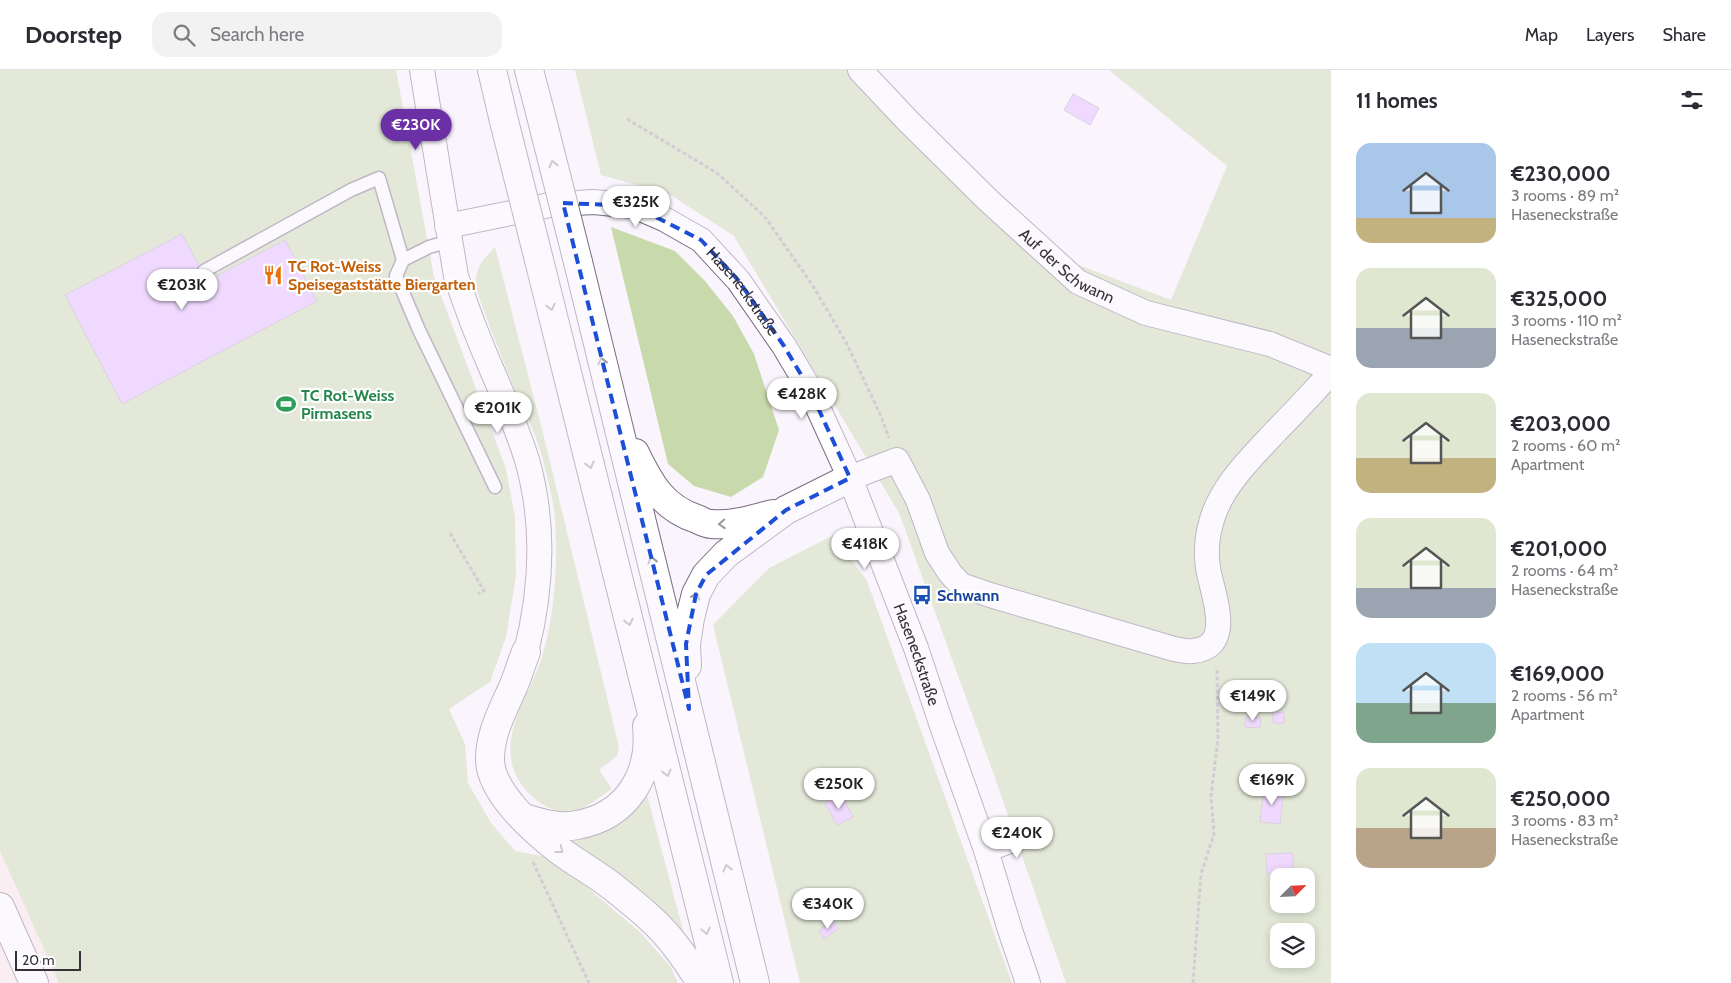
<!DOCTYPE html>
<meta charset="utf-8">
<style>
:root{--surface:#fff;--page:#f2f2f3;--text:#2b2b33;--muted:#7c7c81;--line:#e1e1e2;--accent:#6c30a6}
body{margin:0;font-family:Cabin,sans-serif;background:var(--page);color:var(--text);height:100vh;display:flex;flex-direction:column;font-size:19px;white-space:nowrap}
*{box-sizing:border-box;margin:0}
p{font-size:16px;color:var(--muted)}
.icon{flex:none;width:28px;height:28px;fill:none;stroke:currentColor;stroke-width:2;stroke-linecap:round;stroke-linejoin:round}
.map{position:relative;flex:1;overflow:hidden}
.details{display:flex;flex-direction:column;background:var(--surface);width:400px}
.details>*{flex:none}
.needle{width:32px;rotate:66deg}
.fabs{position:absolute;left:1270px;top:798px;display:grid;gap:10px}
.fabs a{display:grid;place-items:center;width:45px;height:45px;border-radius:10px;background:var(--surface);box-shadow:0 2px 8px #0003;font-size:25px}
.scale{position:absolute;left:15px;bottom:12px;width:66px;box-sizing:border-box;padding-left:5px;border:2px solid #363039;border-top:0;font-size:14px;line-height:18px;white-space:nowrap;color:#363039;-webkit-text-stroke:4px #fff;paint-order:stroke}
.price{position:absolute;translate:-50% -42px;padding:0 11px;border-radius:18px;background:#fff;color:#222;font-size:16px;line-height:32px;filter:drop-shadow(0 1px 2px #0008)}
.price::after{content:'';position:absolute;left:50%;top:30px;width:15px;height:11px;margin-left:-8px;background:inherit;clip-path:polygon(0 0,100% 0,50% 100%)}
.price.current{background:var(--accent);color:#fff}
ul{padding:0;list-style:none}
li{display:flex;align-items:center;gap:15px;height:125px;padding:0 25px}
li span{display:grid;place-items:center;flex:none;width:140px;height:100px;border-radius:15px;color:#555}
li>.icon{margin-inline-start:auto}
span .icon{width:60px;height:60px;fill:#fffc;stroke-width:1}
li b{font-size:21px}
h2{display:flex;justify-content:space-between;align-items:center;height:60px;padding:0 25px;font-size:21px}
header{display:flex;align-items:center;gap:30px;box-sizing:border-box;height:70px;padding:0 25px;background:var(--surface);border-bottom:1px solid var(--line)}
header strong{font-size:24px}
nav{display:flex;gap:28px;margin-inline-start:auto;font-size:18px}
.search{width:350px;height:45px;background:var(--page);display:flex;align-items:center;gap:12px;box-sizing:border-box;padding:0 18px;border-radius:15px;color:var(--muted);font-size:19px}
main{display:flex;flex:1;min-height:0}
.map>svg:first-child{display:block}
.commercial{fill:#fce7e4}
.green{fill:#c8daab;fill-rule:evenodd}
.building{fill:#e4b8fe;stroke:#b5a7bd}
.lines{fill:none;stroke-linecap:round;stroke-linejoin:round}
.service-casing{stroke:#796c81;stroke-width:15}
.minor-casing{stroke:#796c81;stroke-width:26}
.tertiary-casing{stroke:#796c81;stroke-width:30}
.trunk-casing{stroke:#796c81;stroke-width:30}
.path{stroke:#a29ca5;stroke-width:3;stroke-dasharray:4 2.5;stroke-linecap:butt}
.service{stroke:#fff;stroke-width:12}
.minor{stroke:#fff;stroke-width:24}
.tertiary{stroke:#fff;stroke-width:28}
.trunk{stroke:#fff;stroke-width:28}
.trunk-bridge-casing{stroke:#796c81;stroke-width:30;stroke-linecap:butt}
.trunk-bridge{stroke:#fff;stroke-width:28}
.oneway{stroke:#9a989c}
.marked{fill:none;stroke:#1d4ed8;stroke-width:4;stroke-dasharray:10 6;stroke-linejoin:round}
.labels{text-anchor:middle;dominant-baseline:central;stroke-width:4.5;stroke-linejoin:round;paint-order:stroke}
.street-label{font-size:16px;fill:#363039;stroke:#fff}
.food-label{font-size:16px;font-weight:bold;fill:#c56008;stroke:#fff;text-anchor:start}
.leisure-label{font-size:16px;font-weight:bold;fill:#27864d;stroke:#fff;text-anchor:start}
.transit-label{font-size:16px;font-weight:bold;fill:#164399;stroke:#fff;text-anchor:start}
</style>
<header>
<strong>Doorstep</strong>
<div class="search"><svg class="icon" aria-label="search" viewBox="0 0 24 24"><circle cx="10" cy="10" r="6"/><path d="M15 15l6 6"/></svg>Search here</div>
<nav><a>Map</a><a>Layers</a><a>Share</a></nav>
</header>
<main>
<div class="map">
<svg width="1331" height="913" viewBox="0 0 1331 913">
<rect width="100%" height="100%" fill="#faf4fd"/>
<path class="commercial" d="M0,781l59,132h-59z"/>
<path class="green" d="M0,0h396l38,207 72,192 9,48 1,59 -10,61 -16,45 -41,27 16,35 3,39 23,40 24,28 32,6 34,25 60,51 29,33 8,17h-619l-59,-132z
M575,0h274l190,180 132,50 56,-134 -118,-96h222v913h-265l-73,-211 -94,-259 -165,-277 -65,-42 -68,-19zM1279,806h27v28h-27zM1279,861h27v28h-27z
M611,157l64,24 30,30 28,35 21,38 25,76 -16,47 -32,20 -37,-11 -26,-22z
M495,177l49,190 75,310 -2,9 -18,14 13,19c-11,7 -23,17 -36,22 -25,8 -56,-20 -63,-43 -12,-40 20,-78 30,-115 9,-30 12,-62 13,-93 0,-16 0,-34 -2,-50 -3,-20 -12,-58 -20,-77 -6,-15 -14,-29 -20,-45 -13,-33 -27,-67 -39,-102 2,-21 6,-24 20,-39z
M834,465l33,46 145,402h-212l-87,-358 56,-57z
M647,725l37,139 -31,-34 -28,-22 -48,-33 -9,-4c37,-3 56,-18 79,-46z"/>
<path class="building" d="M1073,24l26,14 -9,17 -26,-15z
M182,164l25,47 78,-41 32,61 -195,103 -57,-109z
M1273,642l11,1v10h-11z
M1246,647l15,1 -1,10 -15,-1z
M1264,717l20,2 -4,35 -20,-2z
M841,724l12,23 -16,8 -12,-22z
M1293,783v20l-26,1 -1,-20z
M833,851l5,8 -14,10 -5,-9z"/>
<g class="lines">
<defs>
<path id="service" d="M450,171l-21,6 -26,13 -7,16 23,54 76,157
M204,201l147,-81 28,-12 24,82"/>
<g id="minor">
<path d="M422,0l34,206c11,34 24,67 38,99 12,28 24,56 33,85 18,63 15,129 -1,192"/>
<path id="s1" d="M860,0l48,51 81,80 89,81 68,31 124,31 61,25"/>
<path id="s2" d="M447,156l108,-22 39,-2 40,4 30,13 37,21 37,40 46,66 25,42 41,90 66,170 26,78 44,124 24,80 18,53"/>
<path d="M850,408l47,-18 21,40 19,53 13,20 11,12 29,10 184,54c6,1 13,3 19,2 43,-4 19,-58 15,-83 -2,-14 -1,-31 3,-45 9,-36 41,-66 65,-92 19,-19 37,-39 55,-58"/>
<path d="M986,780l47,-18"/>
</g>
<path id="tertiary" d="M0,837l34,76"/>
<path id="trunk" d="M492,0l12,51
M529,0l11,42
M539,190l180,723
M578,192l177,721
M635,383c15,31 28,55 62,66 4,2 10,5 14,5 21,2 42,-5 62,-10
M526,582c-5,12 -8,24 -13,35 -10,23 -23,46 -23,72 0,33 44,72 69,91 16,12 34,22 50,34 14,11 28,22 41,34 21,19 36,41 51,65
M687,596l-1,-22 4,-26 6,-24 10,-19 20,-21 60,-44 64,-32
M524,748c17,5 36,11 53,7 50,-9 75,-50 70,-99"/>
</defs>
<use href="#service" class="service-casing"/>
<use href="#minor" class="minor-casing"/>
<use href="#tertiary" class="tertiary-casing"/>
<use href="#trunk" class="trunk-casing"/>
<path class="path" d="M627,49l90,54 48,44 48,69 34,58 34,72 8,22
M450,463l34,58 -6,3
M533,792l56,121
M1193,913l8,-109 13,-40 -3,-38 7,-57 -1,-72"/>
<use href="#service" class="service"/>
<use href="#minor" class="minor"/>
<use href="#tertiary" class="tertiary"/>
<use href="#trunk" class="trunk"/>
<defs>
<path id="trunk-bridge" d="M540,42l38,150
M504,51l35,139"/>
</defs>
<use href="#trunk-bridge" class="trunk-bridge-casing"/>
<use href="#trunk-bridge" class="trunk-bridge"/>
</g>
<defs><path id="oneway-chevron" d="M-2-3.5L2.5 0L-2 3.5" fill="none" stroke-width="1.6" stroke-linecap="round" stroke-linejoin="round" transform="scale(1.25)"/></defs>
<g class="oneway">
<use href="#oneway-chevron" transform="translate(553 94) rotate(-104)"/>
<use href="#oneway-chevron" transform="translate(551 237) rotate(76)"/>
<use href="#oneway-chevron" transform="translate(602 291) rotate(-104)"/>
<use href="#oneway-chevron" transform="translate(590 395) rotate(76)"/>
<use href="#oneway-chevron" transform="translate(722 454) rotate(176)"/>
<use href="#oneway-chevron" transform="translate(652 490) rotate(-104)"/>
<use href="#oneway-chevron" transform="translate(696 526) rotate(-71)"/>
<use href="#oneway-chevron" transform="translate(629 552) rotate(76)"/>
<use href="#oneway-chevron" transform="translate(667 703) rotate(76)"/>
<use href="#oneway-chevron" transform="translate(560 780) rotate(37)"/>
<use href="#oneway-chevron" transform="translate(727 798) rotate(-104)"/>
<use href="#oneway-chevron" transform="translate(706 861) rotate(77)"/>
</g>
<path d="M0 0H1331V913H0ZM563,133l71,3 67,34 37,40 46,66 25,42 41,90 -64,32 -80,65 -10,19 -10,50 3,65z" fill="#faf4fd" fill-opacity=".55" fill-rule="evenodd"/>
<path class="marked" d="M563,133l71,3 67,34 37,40 46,66 25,42 41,90 -64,32 -80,65 -10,19 -10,50 3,65z"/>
<defs>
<symbol id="restaurant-bare" viewBox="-9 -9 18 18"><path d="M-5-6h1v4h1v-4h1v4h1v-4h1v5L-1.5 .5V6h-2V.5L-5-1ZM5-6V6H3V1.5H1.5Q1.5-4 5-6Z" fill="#e8710a" stroke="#fff" stroke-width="2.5" paint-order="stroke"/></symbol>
<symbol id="stadium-bare" viewBox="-9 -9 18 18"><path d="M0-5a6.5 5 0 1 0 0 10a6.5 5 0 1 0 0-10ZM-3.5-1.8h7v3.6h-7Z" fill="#2e9e5b" stroke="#fff" stroke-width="2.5" paint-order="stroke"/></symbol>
<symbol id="bus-bare" viewBox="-9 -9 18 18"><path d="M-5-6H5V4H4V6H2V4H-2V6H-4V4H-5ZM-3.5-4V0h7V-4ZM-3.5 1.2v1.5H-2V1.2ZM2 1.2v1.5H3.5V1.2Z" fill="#1a4fb4" stroke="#fff" stroke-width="2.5" paint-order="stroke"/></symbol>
</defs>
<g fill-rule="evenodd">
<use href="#restaurant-bare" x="259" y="191" width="28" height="28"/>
<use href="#stadium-bare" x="272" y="320" width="28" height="28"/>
<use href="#bus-bare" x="908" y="511" width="28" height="28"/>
</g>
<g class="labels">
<g class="street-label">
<text stroke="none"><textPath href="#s1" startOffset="286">Auf der Schwann</textPath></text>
<text stroke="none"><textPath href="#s2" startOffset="331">Haseneckstraße</textPath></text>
<text stroke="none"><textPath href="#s2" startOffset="736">Haseneckstraße</textPath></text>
</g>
<g class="food-label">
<text x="288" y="196">TC Rot-Weiss<tspan x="288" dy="18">Speisegaststätte Biergarten</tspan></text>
</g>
<g class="leisure-label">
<text x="301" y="325">TC Rot-Weiss<tspan x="301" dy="18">Pirmasens</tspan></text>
</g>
<g class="transit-label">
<text x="937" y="525">Schwann</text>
</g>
</g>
</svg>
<div class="fabs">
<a><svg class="needle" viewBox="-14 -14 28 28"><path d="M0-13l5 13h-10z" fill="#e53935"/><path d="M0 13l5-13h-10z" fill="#7c7c81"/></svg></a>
<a><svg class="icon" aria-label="layers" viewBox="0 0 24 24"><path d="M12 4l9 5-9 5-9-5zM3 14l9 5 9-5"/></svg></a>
</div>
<div class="scale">20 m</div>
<b class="price current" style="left:416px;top:81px">€230K</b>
<b class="price" style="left:636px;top:158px">€325K</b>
<b class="price" style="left:182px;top:241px">€203K</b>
<b class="price" style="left:802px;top:350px">€428K</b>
<b class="price" style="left:498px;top:364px">€201K</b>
<b class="price" style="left:865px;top:500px">€418K</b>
<b class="price" style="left:1253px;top:652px">€149K</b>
<b class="price" style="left:1272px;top:736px">€169K</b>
<b class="price" style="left:839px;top:740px">€250K</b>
<b class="price" style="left:1017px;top:789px">€240K</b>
<b class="price" style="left:828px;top:860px">€340K</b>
</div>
<section class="details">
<h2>11 homes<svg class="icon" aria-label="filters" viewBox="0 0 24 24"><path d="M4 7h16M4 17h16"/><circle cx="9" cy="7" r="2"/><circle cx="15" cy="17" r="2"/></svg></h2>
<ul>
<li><span style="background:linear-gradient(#a9c7e8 75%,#c2b280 0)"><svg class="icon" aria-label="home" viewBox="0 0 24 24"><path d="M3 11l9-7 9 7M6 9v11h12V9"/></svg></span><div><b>€230,000</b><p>3 rooms · 89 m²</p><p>Haseneckstraße</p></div></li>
<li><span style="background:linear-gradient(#dfe7d0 60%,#9aa5b1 0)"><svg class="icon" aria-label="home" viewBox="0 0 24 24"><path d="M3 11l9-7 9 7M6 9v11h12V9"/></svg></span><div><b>€325,000</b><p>3 rooms · 110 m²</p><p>Haseneckstraße</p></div></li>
<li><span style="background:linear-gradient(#dfe7d0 65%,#c2b280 0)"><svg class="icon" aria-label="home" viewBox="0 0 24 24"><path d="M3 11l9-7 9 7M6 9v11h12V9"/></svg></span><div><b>€203,000</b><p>2 rooms · 60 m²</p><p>Apartment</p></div></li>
<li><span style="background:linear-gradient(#dfe7d0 70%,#9aa5b1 0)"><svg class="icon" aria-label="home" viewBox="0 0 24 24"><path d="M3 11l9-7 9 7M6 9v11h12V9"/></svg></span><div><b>€201,000</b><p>2 rooms · 64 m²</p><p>Haseneckstraße</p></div></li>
<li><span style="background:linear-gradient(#bfe0f5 60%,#7fa58c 0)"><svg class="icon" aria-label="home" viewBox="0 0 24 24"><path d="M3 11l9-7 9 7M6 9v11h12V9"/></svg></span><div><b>€169,000</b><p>2 rooms · 56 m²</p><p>Apartment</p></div></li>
<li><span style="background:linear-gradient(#dfe7d0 60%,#b9a48a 0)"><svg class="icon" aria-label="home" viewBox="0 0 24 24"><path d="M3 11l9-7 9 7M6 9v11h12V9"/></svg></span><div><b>€250,000</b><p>3 rooms · 83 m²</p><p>Haseneckstraße</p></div></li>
</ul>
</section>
</main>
